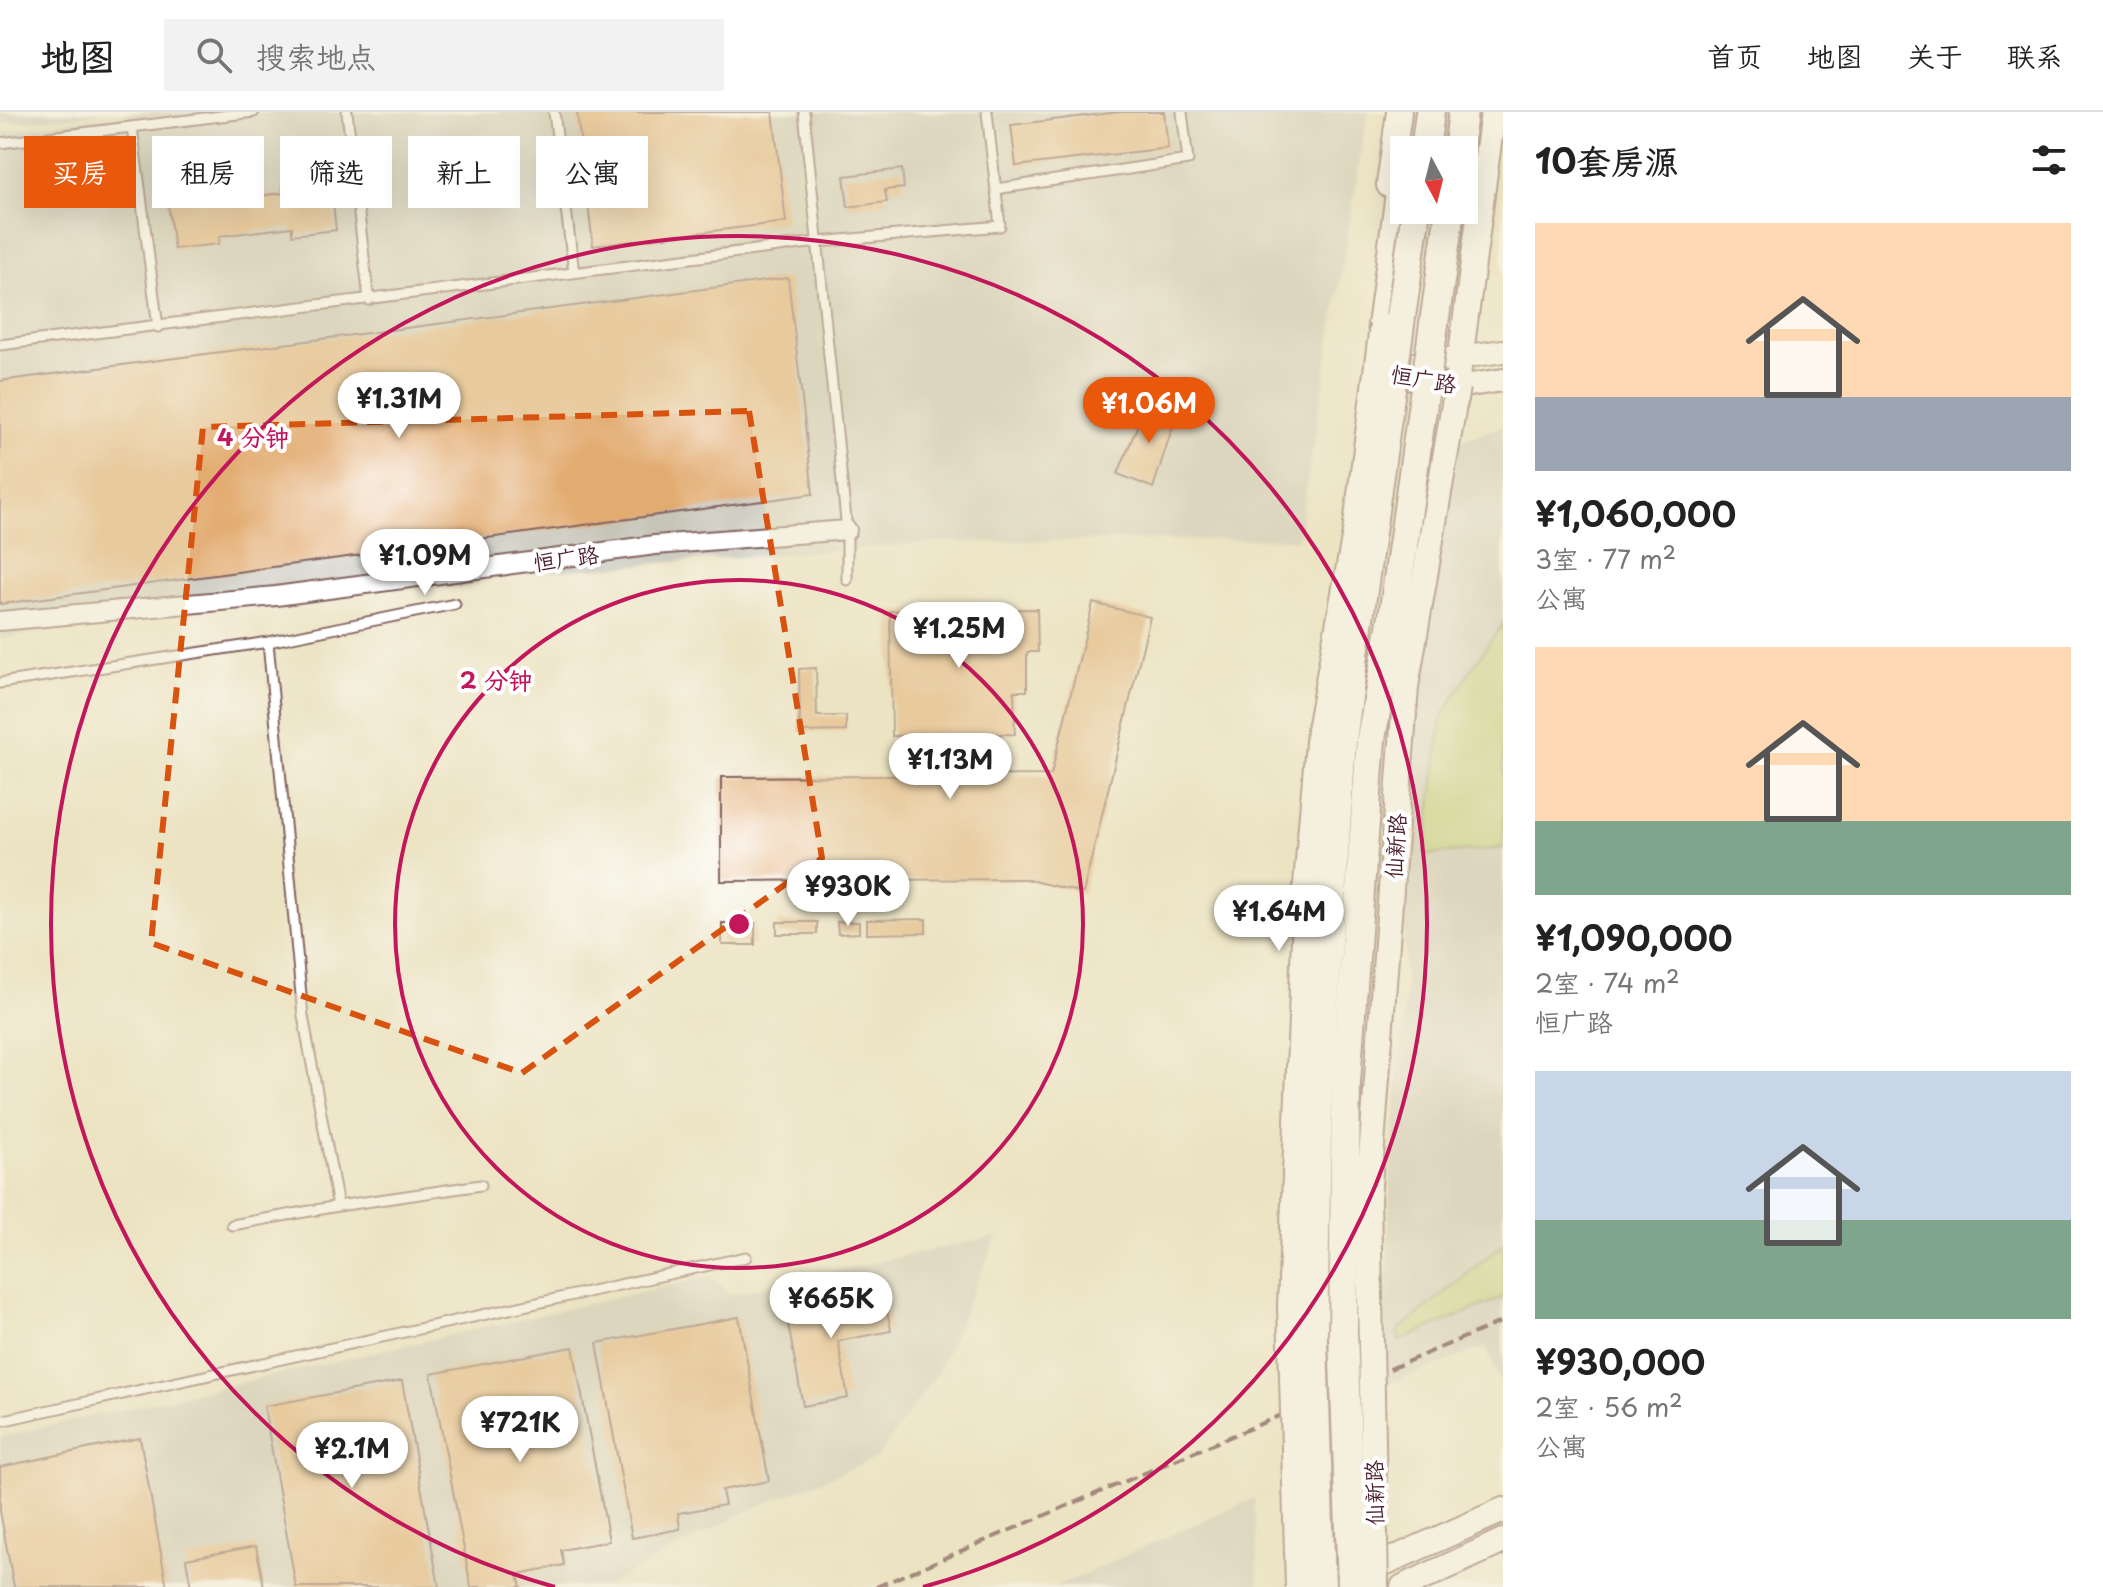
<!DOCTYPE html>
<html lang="zh">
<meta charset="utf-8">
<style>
:root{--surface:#fff;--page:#f2f2f2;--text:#222;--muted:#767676;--line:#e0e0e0;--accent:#ea580c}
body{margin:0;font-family:"Playpen Sans","LXGW WenKai TC",sans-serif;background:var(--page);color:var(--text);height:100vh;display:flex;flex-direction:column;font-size:30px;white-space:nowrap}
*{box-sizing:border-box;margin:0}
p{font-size:26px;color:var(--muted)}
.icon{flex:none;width:44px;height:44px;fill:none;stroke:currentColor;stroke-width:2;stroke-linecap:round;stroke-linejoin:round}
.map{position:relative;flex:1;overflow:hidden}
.sheet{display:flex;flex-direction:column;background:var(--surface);width:600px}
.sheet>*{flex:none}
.top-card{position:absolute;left:24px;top:24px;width:760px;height:72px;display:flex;gap:16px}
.needle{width:52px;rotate:173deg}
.controls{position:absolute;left:1390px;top:24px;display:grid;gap:16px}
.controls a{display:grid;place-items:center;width:88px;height:88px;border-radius:0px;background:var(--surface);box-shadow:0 8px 32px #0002;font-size:40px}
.price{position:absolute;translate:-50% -68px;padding:0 18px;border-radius:28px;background:#fff;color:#222;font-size:26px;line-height:52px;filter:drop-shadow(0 2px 4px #0008)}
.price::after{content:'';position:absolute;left:50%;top:48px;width:24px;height:18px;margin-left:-12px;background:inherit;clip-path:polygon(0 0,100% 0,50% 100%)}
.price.selected{background:var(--accent);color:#fff}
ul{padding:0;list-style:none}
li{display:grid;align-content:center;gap:16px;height:424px;padding:0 32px}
li span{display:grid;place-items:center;height:248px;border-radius:0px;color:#555}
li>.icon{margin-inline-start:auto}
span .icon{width:144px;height:144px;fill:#fffc;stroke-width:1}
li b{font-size:34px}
h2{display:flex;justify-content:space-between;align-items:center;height:96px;padding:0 32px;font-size:34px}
.tag{padding:0 28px;border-radius:0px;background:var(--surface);box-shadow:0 8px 32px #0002;font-size:28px;line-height:72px}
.tag.selected{background:var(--accent);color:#fff}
header{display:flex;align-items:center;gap:48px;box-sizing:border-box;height:112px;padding:0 40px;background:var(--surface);border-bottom:2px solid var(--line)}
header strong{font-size:38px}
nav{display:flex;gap:44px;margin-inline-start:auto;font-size:28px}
.search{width:560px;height:72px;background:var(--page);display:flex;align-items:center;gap:20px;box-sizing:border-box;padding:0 28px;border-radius:0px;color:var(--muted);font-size:30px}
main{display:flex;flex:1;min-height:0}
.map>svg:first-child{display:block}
.industrial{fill:#c7c5b8}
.green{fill:#b9cc6f;stroke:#82764d;stroke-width:2}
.building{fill:#e2ab6f}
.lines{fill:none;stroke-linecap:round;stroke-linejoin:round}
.service-casing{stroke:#836460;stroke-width:13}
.minor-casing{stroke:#836460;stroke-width:22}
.tertiary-casing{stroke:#836460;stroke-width:26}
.secondary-casing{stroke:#836460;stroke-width:28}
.primary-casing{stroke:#836460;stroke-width:32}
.service{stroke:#fff;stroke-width:9}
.minor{stroke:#fff;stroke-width:18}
.tertiary{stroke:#fff;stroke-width:22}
.secondary{stroke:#fff;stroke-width:24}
.primary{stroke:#fff;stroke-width:28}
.rail{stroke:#4a1f2b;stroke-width:4;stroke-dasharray:12 6;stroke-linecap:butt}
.secondary-bridge-casing{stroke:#836460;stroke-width:28;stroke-linecap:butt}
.primary-bridge-casing{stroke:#836460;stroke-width:32;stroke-linecap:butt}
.secondary-bridge{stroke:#fff;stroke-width:24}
.primary-bridge{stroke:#fff;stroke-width:28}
.marked{fill:none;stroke:#d8530f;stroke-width:6;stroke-dasharray:16 10;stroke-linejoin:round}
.ring{fill:none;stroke:#c2185b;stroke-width:4}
.labels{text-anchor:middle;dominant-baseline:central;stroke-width:8;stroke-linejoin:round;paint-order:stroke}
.street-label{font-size:22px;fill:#4a1f2b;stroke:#fff}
.centre{fill:#c2185b;stroke:#fff;stroke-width:4}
.ring-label{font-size:24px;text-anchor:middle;font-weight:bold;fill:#c2185b;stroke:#fff;stroke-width:8;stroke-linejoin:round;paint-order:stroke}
</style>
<header>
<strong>地图</strong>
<div class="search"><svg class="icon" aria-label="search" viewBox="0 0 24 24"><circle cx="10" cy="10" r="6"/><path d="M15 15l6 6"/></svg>搜索地点</div>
<nav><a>首页</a><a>地图</a><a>关于</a><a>联系</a></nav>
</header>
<main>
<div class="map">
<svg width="1503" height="1475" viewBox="0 0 1503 1475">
<rect width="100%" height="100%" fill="#fff"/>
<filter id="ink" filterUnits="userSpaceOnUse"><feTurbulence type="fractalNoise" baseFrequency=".0125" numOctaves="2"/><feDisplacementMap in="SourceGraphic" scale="16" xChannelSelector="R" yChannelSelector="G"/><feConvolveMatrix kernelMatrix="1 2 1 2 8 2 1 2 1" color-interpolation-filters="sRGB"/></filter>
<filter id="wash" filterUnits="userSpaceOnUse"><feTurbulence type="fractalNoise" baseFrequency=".006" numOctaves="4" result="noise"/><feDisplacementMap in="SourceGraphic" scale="32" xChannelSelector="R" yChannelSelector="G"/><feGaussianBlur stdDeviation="1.8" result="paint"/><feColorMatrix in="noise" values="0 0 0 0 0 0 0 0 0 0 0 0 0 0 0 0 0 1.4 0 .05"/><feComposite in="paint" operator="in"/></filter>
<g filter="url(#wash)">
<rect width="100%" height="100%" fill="#ece3c3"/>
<path class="industrial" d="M0,0h114l-114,12z
M139,0h1229l-70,427 -353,3 -499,37 -306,36 -140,24v-507z
M1503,314v964l-17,-43 -103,39 8,-222 14,-172 -3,-140 29,-251 24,-158z
M997,1124l-60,138 -60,84 -130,53 -145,76h-602v-150l711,-161 19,18z
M1254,1386l5,89h-204z"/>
<path class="green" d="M1503,511v225l-78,7 17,-137 30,-50z
M1503,1132v53l-104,44 -1,-10z"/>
<g id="blocks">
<path class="building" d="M577,0h196l13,110 -193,24z
M1119,0h45l4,36 -152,18 -5,-41z
M902,57l2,19 -19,2 2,12 -39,5 -4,-31z
M330,65l6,53 -44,5v-8l-72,9 -1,8 -45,5 -7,-53 47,-5 2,10 67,-8 -1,-10z
M788,166l25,216 -813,110v-223z
M1147,290l31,8 -25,78 -35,-14z
M1093,491l57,14 -67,276 -58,-14 -304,2v-104l330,-2z
M1037,497l1,43h-11v39h-13l1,43 -123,2 -2,-125z
M816,556l1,48h29v15l-46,1 -1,-63z
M926,807v14l-59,1v-14z
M777,810h40v12h-40z
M837,810h22v11l-21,1z
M722,811h33v22h-33z
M883,1178l8,41 -53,10 10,57 -45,8 -18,-99z
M739,1205l30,164 -47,9 3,15 -47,8 2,16 -48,9 -35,-195z
M573,1235l36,194 -48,9 3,15 -46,9 3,13h-50l-40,-213z
M402,1269l37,206h-143l-32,-181z
M140,1326l27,149h-153l-14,-76v-44z
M256,1434l8,41h-73l-5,-28z"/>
</g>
</g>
<g filter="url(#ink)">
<use href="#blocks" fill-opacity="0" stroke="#836460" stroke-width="2"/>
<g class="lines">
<defs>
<path id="service" d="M347,0l22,188
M554,0l20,161
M804,0l43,418v50
M132,15l26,200
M0,31l254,-31
M996,77l192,-29 -6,-48
M0,233l818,-103 182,-16 -13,-114
M268,530l35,374 35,190
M0,571l268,-41 187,-38
M232,1113l106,-19 143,-21
M0,1309l746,-164"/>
<path id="minor" d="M0,509l276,-25 379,-51 192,-15"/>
<path id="tertiary" d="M1413,252l90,-13
M1378,257l50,14 29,4 46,-7"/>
<path id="secondary" d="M1389,73l10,-73
M1454,294l39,-294
M1366,1452v7l137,-61
M1403,1475l100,-46"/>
<path id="primary" d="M1425,38l5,-38
M1458,38l5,-38
M1382,214l22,-162"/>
</defs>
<use href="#service" class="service-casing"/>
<use href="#minor" class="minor-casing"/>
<use href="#tertiary" class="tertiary-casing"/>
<use href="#secondary" class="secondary-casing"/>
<use href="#primary" class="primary-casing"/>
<use href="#service" class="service"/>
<use href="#minor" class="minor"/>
<use href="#tertiary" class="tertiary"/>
<use href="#secondary" class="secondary"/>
<use href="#primary" class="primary"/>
<path class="rail" d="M876,1475l627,-266"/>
<defs>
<path id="secondary-bridge" d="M1298,1475l-8,-280 16,-422 13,-155 36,-197 27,-207
M1376,1475l-8,-388 38,-512 51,-300"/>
<path id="primary-bridge" d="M1321,1475l-8,-247 5,-258 24,-342 74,-530
M1352,1475l-9,-255 3,-250 25,-343 22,-123 57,-406"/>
</defs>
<use href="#secondary-bridge" class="secondary-bridge-casing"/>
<use href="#primary-bridge" class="primary-bridge-casing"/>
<use href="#secondary-bridge" class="secondary-bridge"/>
<use href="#primary-bridge" class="primary-bridge"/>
</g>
</g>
<path d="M0 0H1503V1475H0ZM749,299l73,447 -300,215 -371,-130 52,-516z" fill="#ece3c3" fill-opacity=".55" fill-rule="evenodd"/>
<path class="marked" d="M749,299l73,447 -300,215 -371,-130 52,-516z"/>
<g class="ring">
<circle cx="739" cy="812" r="344"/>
<path d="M555 1475A688 688 0 1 1 923 1475"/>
</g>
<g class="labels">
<g class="street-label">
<text transform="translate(1424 266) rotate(10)">恒广路</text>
<text transform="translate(566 445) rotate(-8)">恒广路</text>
<text transform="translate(1394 734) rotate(-86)">仙新路</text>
<text transform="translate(1373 1381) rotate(-91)">仙新路</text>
</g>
</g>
<circle cx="739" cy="812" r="12" class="centre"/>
<g class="ring-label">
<text x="253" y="334">4 分钟</text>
<text x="496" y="577">2 分钟</text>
</g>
</svg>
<div class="controls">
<a><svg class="needle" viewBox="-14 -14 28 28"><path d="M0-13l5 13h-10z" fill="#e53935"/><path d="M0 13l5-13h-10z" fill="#767676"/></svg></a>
</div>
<b class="price" style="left:399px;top:328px">¥1.31M</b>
<b class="price selected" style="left:1149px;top:333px">¥1.06M</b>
<b class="price" style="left:425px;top:485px">¥1.09M</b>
<b class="price" style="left:959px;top:558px">¥1.25M</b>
<b class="price" style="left:950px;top:689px">¥1.13M</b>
<b class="price" style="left:848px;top:816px">¥930K</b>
<b class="price" style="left:1279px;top:841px">¥1.64M</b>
<b class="price" style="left:831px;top:1228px">¥665K</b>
<b class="price" style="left:520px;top:1352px">¥721K</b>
<b class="price" style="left:352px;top:1378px">¥2.1M</b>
<div class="top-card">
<a class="tag selected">买房</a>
<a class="tag">租房</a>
<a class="tag">筛选</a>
<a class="tag">新上</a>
<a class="tag">公寓</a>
</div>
</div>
<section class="sheet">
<h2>10套房源<svg class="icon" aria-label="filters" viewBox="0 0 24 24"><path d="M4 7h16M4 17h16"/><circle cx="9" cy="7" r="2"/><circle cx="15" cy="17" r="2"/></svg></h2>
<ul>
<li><span style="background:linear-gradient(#ffd9b3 70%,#9aa5b1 0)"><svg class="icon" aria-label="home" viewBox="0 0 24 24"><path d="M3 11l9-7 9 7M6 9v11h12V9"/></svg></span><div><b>¥1,060,000</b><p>3室 · 77 m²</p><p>公寓</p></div></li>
<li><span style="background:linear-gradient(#ffd9b3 70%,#7fa58c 0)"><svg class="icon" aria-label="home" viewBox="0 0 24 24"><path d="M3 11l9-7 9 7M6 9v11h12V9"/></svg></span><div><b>¥1,090,000</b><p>2室 · 74 m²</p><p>恒广路</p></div></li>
<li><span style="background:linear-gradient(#c9d6e8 60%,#7fa58c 0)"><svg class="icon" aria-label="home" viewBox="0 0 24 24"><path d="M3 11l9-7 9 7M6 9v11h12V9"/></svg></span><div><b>¥930,000</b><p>2室 · 56 m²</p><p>公寓</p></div></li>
</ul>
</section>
</main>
